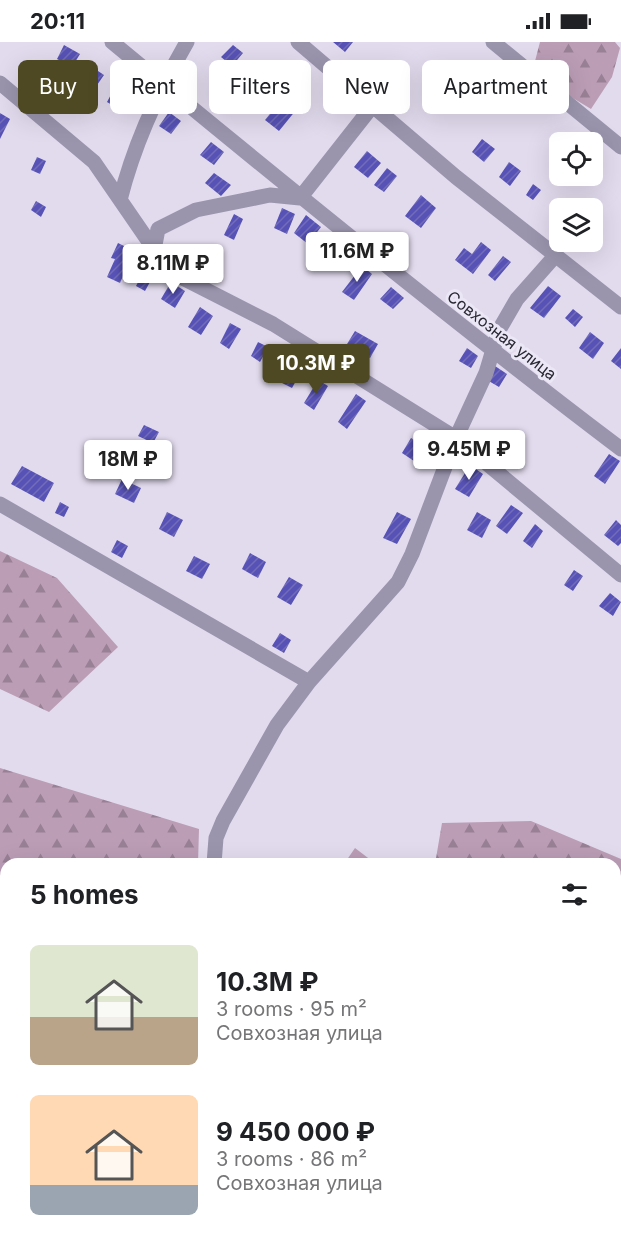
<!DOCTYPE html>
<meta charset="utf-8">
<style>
:root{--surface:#fff;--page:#f2f2f2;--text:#202124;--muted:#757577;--accent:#4e4923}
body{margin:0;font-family:Inter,sans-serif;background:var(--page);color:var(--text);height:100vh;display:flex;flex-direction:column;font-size:22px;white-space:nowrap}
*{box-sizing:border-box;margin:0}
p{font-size:20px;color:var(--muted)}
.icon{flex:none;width:33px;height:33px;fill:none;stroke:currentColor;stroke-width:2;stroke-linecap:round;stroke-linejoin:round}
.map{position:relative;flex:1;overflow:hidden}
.sheet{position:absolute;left:0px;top:816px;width:621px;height:384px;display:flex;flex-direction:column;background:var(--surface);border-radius:18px 18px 0 0;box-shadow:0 6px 24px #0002}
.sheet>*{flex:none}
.banner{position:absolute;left:18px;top:18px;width:585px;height:54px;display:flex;gap:12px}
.fabs{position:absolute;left:549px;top:90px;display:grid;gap:12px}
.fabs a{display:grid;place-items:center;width:54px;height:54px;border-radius:9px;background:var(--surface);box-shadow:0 6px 24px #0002;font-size:30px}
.price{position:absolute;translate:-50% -51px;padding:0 14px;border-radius:6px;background:#fff;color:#222;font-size:20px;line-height:39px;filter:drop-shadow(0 2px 3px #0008)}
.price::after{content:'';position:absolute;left:50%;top:36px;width:18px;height:14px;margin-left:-9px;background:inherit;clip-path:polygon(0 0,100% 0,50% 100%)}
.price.on{background:var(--accent);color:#fff}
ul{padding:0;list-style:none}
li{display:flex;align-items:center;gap:18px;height:150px;padding:0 30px}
li span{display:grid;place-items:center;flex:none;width:168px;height:120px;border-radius:9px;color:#555}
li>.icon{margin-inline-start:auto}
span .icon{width:72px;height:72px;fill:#fffc;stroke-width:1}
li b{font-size:26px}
h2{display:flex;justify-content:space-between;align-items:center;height:72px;padding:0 30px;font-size:26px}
.pill{padding:0 21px;border-radius:9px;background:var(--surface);box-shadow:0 6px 24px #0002;font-size:21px;line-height:54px}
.pill.on{background:var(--accent);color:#fff}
.status{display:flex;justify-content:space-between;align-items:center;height:42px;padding:0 30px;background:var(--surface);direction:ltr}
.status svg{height:16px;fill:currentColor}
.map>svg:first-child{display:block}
.forest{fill:url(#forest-firs)}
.water{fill:url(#water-waves)}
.building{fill:url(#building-hatch)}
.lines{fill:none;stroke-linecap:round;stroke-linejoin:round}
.minor{stroke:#9a94ad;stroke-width:15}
.labels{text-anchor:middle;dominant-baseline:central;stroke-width:6;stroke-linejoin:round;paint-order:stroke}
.street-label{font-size:16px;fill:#292832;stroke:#ece7f6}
</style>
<div class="status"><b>20:11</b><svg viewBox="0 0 49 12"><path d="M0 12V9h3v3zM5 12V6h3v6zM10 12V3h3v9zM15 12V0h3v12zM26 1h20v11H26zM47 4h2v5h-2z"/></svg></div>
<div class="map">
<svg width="621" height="1200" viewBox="0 0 621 1200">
<defs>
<pattern id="forest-firs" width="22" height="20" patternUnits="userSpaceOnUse" patternTransform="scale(1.5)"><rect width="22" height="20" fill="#bb9db6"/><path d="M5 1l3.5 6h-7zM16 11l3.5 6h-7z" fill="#988095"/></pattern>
<pattern id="water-waves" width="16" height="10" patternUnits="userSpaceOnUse" patternTransform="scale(1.5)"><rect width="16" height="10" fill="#a7a17e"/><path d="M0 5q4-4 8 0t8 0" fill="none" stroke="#888368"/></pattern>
<pattern id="building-hatch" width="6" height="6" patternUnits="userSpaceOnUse" patternTransform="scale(1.5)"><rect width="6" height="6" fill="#5752b5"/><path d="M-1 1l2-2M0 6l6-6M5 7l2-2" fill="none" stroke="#716db8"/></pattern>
</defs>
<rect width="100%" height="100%" fill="#e2dbee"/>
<path class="forest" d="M540,0h75l5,6 -8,29 -21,32 -33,-20 -24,-24z
M0,509l57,27 61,69 -69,65 -49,-23z
M0,726l199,61 -1,35h-192v102h-6z
M531,779l90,38v113l-6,-6v-102h-180l7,-41z
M355,806l21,16h-32z
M621,974v154l-6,-2v-146z"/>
<path class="water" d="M0,954h6v240h609v-18l6,3v21h-621z"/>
<path class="building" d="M333,0h20l-8,10z
M64,3l16,9 -8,13 -15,-8z
M233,3l10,8 -11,13 -11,-9z
M261,20l8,8 -12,12 -8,-7z
M89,23l15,10 -9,13 -14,-8z
M115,45l19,10 -9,16 -18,-11z
M291,46l14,11 -26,32 -14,-11z
M395,52l10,8 -7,8 -10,-8z
M169,70l12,9 -10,13 -12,-8z
M0,71l10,6 -10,20z
M482,97l13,10 -11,13 -12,-10z
M211,100l13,10 -10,13 -14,-10z
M367,109l14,12 -13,15 -14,-11z
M37,115l9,4 -6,13 -9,-4z
M509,120l12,9 -11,15 -11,-9z
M387,126l10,8 -13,16 -10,-7z
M214,131l17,12 -10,11 -16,-13z
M533,142l8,6 -8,10 -7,-5z
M421,153l15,13 -15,20 -16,-12z
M36,159l10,6 -5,10 -10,-7z
M282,166l13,6 -8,20 -13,-6z
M234,172l9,5 -9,21 -10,-5z
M306,173l15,12 -13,17 -14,-11z
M592,181l7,4 -7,10z
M481,200l10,8 -18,24 -18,-14 9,-12 8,6z
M575,200h15l-4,6z
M118,201l16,8 -14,32 -13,-6 8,-18 -4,-1z
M503,214l8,6 -16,19 -7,-6z
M146,224l10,5 -11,20 -9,-5z
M362,224l10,8 -18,26 -12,-8z
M171,240l14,9 -10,17 -14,-9z
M548,244l13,10 -17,22 -14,-10z
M391,245l13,11 -11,11 -13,-10z
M200,265l13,9 -12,19 -13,-8z
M573,267l10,8 -8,10 -10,-9z
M230,281l11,6 -12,20 -9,-6z
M355,289l23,13 -8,14 -23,-14z
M590,290l14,11 -11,16 -14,-11z
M258,300l10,5 -8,15 -9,-6z
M467,306l11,8 -7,12 -12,-7z
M621,306v21l-10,-8z
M292,320l10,8 -10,18 -12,-6z
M495,324l12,8 -8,13 -12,-7z
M318,338l10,6 -14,24 -10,-7z
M356,352l10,7 -19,28 -9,-7z
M144,383l15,7 -6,11 -15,-7z
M411,396l13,8 -10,15 -12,-8z
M609,412l11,7 -15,23 -11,-8z
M470,423l13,9 -14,23 -14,-8z
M22,424l32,17 -10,19 -33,-18z
M122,437l19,9 -7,15 -19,-9z
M60,460l9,5 -5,10 -9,-4z
M511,463l12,8 -16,21 -11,-8z
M167,470l16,8 -9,17 -15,-8z
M397,470l14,7 -14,25 -14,-6z
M477,470l14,8 -9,18 -15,-8z
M616,478l5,5v18l-3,3 -14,-11z
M535,482l8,7 -11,17 -9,-7z
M117,498l11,6 -6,12 -11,-6z
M250,511l16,9 -8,16 -16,-9z
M194,514l16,8 -8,15 -16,-8z
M574,528l9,6 -10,15 -9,-6z
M289,535l14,8 -12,20 -14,-8z
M610,551l11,9 -8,14 -14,-10z
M280,591l11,7 -7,13 -12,-7z"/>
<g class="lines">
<path class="minor" d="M112,0c168,139 336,276 509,407
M298,0l158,135 165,130
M493,0l128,105
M0,41l94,79 75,109 104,53 183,114 165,137
M300,156l74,-94
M120,158c14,-56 38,-108 67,-158
M154,208l4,-21 38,-19 74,-15 30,3
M0,462l309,178
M214,822l2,-26 7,-17 54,-96 32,-43 89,-100 14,-28 44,-116 30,-65 13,-43 18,-31 38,-43"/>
</g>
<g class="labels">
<g class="street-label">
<text transform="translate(502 293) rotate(38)">Совхозная улица</text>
</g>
</g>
</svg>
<div class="fabs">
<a><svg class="icon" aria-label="locate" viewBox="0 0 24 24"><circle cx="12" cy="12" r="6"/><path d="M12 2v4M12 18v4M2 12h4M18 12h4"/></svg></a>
<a><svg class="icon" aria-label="layers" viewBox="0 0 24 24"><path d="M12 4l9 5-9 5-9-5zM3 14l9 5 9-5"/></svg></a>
</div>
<b class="price" style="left:357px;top:241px">11.6M ₽</b>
<b class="price" style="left:173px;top:253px">8.11M ₽</b>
<b class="price on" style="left:316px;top:353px">10.3M ₽</b>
<b class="price" style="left:469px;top:439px">9.45M ₽</b>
<b class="price" style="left:128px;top:449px">18M ₽</b>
<div class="banner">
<a class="pill on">Buy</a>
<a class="pill">Rent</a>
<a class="pill">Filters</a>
<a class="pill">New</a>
<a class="pill">Apartment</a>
</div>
<section class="sheet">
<h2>5 homes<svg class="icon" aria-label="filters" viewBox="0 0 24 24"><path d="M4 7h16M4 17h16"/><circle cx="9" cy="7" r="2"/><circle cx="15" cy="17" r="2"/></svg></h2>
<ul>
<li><span style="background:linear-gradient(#dfe7d0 60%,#b9a48a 0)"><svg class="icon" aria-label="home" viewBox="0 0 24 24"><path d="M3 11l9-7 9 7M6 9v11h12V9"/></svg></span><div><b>10.3M ₽</b><p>3 rooms · 95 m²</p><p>Совхозная улица</p></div></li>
<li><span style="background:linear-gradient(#ffd9b3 75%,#9aa5b1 0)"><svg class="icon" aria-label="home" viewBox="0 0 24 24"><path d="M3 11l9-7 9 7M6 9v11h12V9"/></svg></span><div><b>9 450 000 ₽</b><p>3 rooms · 86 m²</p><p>Совхозная улица</p></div></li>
</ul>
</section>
</div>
